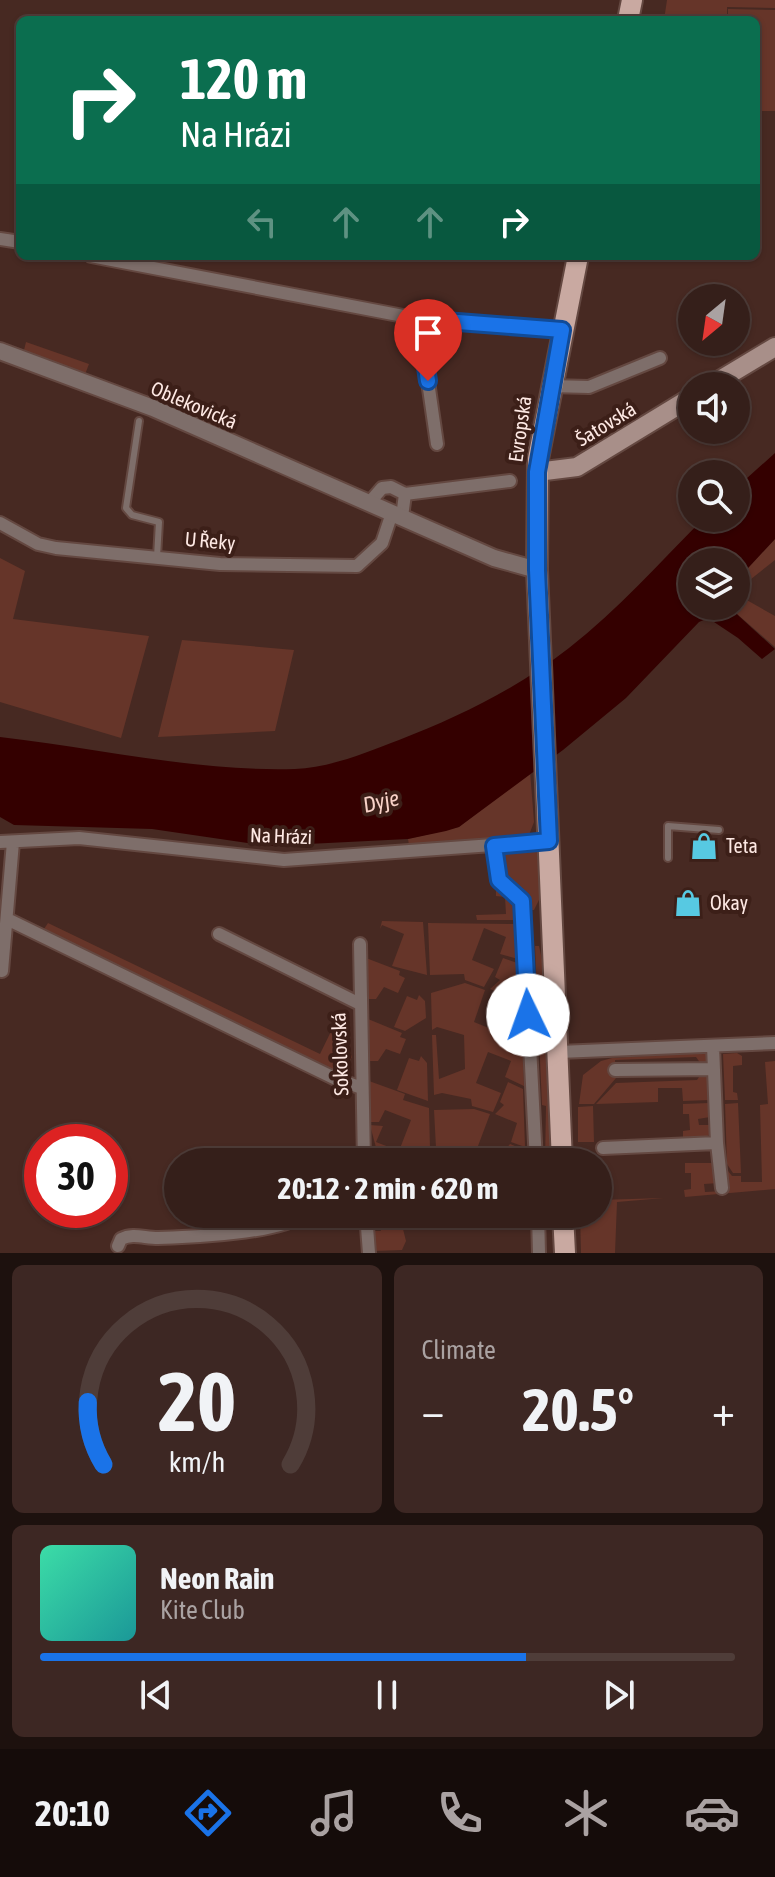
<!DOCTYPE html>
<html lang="en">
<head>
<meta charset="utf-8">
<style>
  body { margin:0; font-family:"Asap Condensed",sans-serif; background:#3d2723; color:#f1f3f6; height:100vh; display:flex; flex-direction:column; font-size:30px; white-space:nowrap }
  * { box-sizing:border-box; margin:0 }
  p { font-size:26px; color:#aaa2a2 }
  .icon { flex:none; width:44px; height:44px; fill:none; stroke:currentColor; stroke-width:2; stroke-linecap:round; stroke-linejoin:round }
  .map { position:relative; height:1253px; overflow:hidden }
  .side { display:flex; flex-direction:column; gap:12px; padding:12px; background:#1d110e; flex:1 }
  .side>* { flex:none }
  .top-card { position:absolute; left:16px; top:16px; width:744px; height:244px; border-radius:12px; box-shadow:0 2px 6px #0004,0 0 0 2px #4f3d39; background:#0b6e4f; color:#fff; overflow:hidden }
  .needle { width:52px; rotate:209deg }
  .tools { position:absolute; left:678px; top:284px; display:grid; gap:16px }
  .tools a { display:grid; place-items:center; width:72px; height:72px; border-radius:50%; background:#351f1a; box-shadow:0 2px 6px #0004,0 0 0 2px #4f3d39; font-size:40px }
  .speed { position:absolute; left:24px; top:1124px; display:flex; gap:16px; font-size:40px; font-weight:700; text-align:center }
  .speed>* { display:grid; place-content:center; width:104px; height:104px; border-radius:50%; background:#351f1a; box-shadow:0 2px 6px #0004,0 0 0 2px #4f3d39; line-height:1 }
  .speed .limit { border:12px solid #d22; background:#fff; color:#111 }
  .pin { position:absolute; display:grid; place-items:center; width:68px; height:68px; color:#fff; margin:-82px -34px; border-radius:50% 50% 50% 0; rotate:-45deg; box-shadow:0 0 8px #0007 }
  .pin .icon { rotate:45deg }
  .me { position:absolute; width:88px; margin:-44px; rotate:357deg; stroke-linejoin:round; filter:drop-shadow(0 0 6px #0008) }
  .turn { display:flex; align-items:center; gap:28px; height:168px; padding:0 32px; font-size:36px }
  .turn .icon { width:104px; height:104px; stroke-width:2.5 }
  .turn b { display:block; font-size:56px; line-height:68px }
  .lanes { display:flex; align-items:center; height:76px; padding:0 32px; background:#0003; justify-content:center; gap:40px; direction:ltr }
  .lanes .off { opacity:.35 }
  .big { font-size:60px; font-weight:700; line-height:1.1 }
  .side .card { flex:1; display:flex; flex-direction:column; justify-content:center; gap:12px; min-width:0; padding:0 28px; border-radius:12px; background:#3d2723 }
  .side .dial { align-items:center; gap:0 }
  .dial svg { height:208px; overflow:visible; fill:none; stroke:#4f3d39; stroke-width:7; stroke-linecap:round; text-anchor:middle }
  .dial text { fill:#f1f3f6; stroke:none }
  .song { display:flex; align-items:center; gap:24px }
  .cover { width:96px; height:96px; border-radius:12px; background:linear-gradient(135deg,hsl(160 70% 55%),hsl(180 70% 35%)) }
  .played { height:8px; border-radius:4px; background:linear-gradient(90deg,#1a73e8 70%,#4f3d39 70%) }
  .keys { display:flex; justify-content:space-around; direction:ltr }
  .heat { display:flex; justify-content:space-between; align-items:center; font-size:44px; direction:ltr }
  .side .tiles { flex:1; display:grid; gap:12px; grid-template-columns:1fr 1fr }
  .card:last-child { grid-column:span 2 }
  .trip { position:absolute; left:164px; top:1148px; width:448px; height:80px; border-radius:40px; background:#351f1a; box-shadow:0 2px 6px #0004,0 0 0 2px #4f3d39; font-weight:700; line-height:80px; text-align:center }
  .tabs { display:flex; height:128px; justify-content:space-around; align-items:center; background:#150c0a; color:#aaa2a2 }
  .tabs .icon { width:56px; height:56px }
  .tabs .active { color:#1a73e8 }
  .tabs b { font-size:36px; color:#f1f3f6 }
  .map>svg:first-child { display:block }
</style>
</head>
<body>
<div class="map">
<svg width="775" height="1253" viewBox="0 0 775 1253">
  <rect width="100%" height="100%" fill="#472922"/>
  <path fill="#663529" d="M667 0H775V8L727 7V20H664Z
    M728 9 775 10V111H756V20H728Z
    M26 342 89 364 84 377 23 354Z
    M775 539V560L736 591V581Z
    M0 558 25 571 13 619 149 636 121 738 0 702Z
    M736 594 775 616V647L728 606H736Z
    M182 640 294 650 275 731 158 737Z
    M530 771 534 822 529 835 409 845 408 839 459 827Z
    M532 847 540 854 542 894 534 910H528V902L504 881 501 859 509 848Z
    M496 886 515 900 518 920H477L476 915 506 914 505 897 496 896Z
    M382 921 423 922 427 975 392 966 404 934 382 925 380 929Z
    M48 923 320 1054 340 1013 346 1016V1027L335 1028 334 1051 350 1052 352 1057 344 1070 335 1071 44 929Z
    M428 923 517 924 518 959 500 954 506 937 484 928 472 960 494 969 484 987 465 980 464 974 430 975Z
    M535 946H539L545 973 551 1162H545L546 1106 542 1105Z
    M366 958 400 971 399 975 405 978 398 993 384 987 376 999H367Z
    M503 958 520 964 522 1024 506 1018 512 998 490 989 500 980 495 977Z
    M465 983 485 990 474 1022 496 1031 505 1020 522 1027 524 1086 505 1077 511 1061 488 1052 476 1083 501 1093 493 1112 472 1106 471 1099 442 1093 434 1095 432 1035H436L439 1079 465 1069 464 1035 437 1027 432 1030 431 993Z
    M419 995 425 1001 426 1018 405 1031 394 1027 407 996 417 1000Z
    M368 1019 402 1033 400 1037 406 1039 400 1054 386 1049 378 1061H369Z
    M708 1052 711 1061 707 1064H701L696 1057 615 1060 616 1078 594 1104H579L583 1075 601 1061 612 1058Z
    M737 1053 742 1056V1065L733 1066V1092L737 1093 738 1100H725L723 1054Z
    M421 1056 427 1063 428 1101 397 1090 409 1058 419 1061Z
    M775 1061V1189L685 1197 684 1190 691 1189V1173H685V1163H719V1183L704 1184 705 1192 725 1191 724 1166 732 1176H741V1182H762L760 1105 768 1104 765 1062Z
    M701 1074 709 1078 710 1100 683 1101 682 1088H658V1102L596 1104 616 1083 697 1080Z
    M369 1081 405 1094 403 1100 429 1108 430 1149 420 1159 378 1155 370 1125 383 1126 376 1142 399 1151 411 1120 385 1110 379 1122H370Z
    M508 1082 523 1089 525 1147 511 1142 517 1123 495 1114 504 1105 500 1102Z
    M709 1103 710 1117 698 1119 699 1125H710V1134L704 1139H683V1131L690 1130 689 1114H683V1104Z
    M738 1103 741 1173H733L727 1164 725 1104Z
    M593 1106 594 1142H578V1107Z
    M474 1109 490 1114 478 1146 501 1155 510 1144 527 1151V1161L442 1158 436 1148 434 1110Z
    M664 1198 617 1202 615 1253H581L580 1214H598V1200Z
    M378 1224 403 1229 406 1241 402 1250 374 1251 373 1231H381Z"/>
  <path fill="#340000" d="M775 453V539L736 581V562H692V606H728L775 649 762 659 738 638 708 618 699 622 626 698 563 750 459 827 446 831 408 839 268 846 152 829 14 825 0 817V737C97 748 197 772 295 769 329 768 368 752 399 740 459 717 518 688 569 648 618 610 660 562 704 518H736V488Z"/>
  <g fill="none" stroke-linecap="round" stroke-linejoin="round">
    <g stroke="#644841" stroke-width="10">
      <path id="service" d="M139 421 126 508 132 515 159 522 157 557
        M668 858V826L719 830"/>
    </g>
    <g stroke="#644841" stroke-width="16">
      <path id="minor" d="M0 239 20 242
        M91 256 419 319 562 330
        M419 319 437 444
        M550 386 589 387 660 358
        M405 494 510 481
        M369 503 382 488 391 487 405 494 402 517
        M0 523 38 544 56 548 220 564 357 566 382 543 392 513
        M0 842 79 838 284 860 549 841
        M494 846 499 880 516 893 523 910 536 1162
        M9 920 336 1079 362 1088
        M219 934 358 1003
        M360 944 364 1162
        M2 971 13 842
        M559 1052 775 1043
        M615 1070 714 1069
        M717 1143 722 1188
        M603 1148 717 1143 713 1046
        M366 1214 369 1253
        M538 1214 539 1253
        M118 1246 121 1239C133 1233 144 1238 158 1238 194 1237 278 1234 306 1214"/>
    </g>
    <g stroke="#644841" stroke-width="20">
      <path id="tertiary" d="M0 351 153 408 494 558 537 570"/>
    </g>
    <g stroke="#644841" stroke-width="22">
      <path id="secondary" d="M710 386 775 347
        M537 472 577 467 692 397"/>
    </g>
    <g stroke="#644841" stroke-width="24">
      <path id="primary" d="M628 20 632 0
        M562 1162 537 570 538 459 578 256
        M563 1214 565 1253"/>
    </g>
    <use href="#service" stroke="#7e6e6a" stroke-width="6"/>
    <use href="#minor" stroke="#7e6e6a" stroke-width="12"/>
    <use href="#tertiary" stroke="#7e6e6a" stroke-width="16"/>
    <use href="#secondary" stroke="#a88f89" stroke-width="18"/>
    <use href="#primary" stroke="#c9a9a1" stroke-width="20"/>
  </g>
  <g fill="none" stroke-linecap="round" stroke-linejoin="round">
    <g stroke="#114b97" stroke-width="20">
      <path id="route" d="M428 381 419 319 562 330 537 472V570L549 841 494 846 499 880 522 901 528 1015"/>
    </g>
    <use href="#route" stroke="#1a73e8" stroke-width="14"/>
  </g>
  <defs>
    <g id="shop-bare" transform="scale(2.16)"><path d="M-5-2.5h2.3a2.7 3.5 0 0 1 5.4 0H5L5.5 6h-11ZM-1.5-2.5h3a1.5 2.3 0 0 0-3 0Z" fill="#57c9e2" stroke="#3c1f18" stroke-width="2.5" paint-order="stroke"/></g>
  </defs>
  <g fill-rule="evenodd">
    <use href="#shop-bare" x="704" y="846"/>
    <use href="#shop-bare" x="688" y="903"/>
  </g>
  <g text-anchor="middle" stroke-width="8" stroke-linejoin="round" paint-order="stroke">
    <g font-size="20" fill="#fee9e4" stroke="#3c1f18">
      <text transform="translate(194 405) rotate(23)" y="7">Oblekovická</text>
      <text transform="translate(606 424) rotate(-31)" y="7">Šatovská</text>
      <text transform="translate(520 429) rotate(-82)" y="7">Evropská</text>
      <text transform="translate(210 541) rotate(5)" y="7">U Řeky</text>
      <text transform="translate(281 836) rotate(2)" y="7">Na Hrázi</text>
      <text transform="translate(340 1054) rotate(-92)" y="7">Sokolovská</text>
    </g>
    <g font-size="20" fill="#fee9e4" stroke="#3c1f18" text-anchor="start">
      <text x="726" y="853">Teta</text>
      <text x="710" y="910">Okay</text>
    </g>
    <g font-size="22" font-style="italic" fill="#f9d2c8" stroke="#3c1f18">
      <text transform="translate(381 801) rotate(-13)" y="8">Dyje</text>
    </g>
  </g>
</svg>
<div class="tools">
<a><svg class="needle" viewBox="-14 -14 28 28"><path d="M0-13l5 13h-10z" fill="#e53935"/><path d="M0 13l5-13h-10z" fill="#aaa2a2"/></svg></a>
<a><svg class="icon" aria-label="sound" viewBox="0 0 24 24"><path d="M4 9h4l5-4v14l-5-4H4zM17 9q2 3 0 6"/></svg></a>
<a><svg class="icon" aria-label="search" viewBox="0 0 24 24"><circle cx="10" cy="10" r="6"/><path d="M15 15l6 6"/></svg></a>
<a><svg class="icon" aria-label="layers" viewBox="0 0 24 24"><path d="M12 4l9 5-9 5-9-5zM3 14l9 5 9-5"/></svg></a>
</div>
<div class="speed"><div class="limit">30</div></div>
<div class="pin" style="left:428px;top:381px;background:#d93025"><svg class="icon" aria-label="arrive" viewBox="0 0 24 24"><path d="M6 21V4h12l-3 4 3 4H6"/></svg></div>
<svg class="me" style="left:528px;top:1015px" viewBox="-20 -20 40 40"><circle r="19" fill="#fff"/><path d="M0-13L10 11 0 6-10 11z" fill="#1a73e8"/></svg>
<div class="trip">20:12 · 2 min · 620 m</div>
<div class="top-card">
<div class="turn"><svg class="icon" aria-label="right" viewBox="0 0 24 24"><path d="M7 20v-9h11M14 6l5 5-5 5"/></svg><div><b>120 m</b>Na Hrázi</div></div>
<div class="lanes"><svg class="icon off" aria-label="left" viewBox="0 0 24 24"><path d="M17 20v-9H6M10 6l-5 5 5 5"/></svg><svg class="icon off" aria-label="ahead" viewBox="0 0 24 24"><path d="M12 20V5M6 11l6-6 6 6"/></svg><svg class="icon off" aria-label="ahead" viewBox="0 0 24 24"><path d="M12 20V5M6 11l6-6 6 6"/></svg><svg class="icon" aria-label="right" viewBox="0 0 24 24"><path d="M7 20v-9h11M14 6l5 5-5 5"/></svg></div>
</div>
</div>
<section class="side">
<div class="tiles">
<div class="card dial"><svg viewBox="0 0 100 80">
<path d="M14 69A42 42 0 1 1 86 69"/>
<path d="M14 69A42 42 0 0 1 8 45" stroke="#1a73e8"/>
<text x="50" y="56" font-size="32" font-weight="700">20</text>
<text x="50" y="72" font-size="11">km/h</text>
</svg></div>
<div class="card"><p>Climate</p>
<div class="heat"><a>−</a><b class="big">20.5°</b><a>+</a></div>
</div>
<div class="card">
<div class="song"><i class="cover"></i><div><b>Neon Rain</b><p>Kite Club</p></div></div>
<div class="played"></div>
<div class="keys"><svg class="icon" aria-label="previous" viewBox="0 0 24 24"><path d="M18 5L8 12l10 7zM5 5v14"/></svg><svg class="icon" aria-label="pause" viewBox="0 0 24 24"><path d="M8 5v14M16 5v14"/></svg><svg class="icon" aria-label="next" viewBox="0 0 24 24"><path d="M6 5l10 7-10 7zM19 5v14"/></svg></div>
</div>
</div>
</section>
<nav class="tabs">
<b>20:10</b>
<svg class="icon active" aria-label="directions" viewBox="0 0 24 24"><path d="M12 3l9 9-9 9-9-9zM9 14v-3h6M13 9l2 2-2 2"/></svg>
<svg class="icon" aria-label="music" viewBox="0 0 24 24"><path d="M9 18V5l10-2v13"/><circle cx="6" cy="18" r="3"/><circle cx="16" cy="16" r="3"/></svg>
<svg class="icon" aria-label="phone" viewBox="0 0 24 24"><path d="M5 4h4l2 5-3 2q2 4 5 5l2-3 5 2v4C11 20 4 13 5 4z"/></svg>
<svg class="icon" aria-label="climate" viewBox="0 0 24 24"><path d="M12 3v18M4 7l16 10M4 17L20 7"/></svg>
<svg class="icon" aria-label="car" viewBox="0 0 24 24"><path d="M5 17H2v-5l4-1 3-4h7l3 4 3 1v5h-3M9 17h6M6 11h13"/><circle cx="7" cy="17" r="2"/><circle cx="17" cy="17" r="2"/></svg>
</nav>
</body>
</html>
